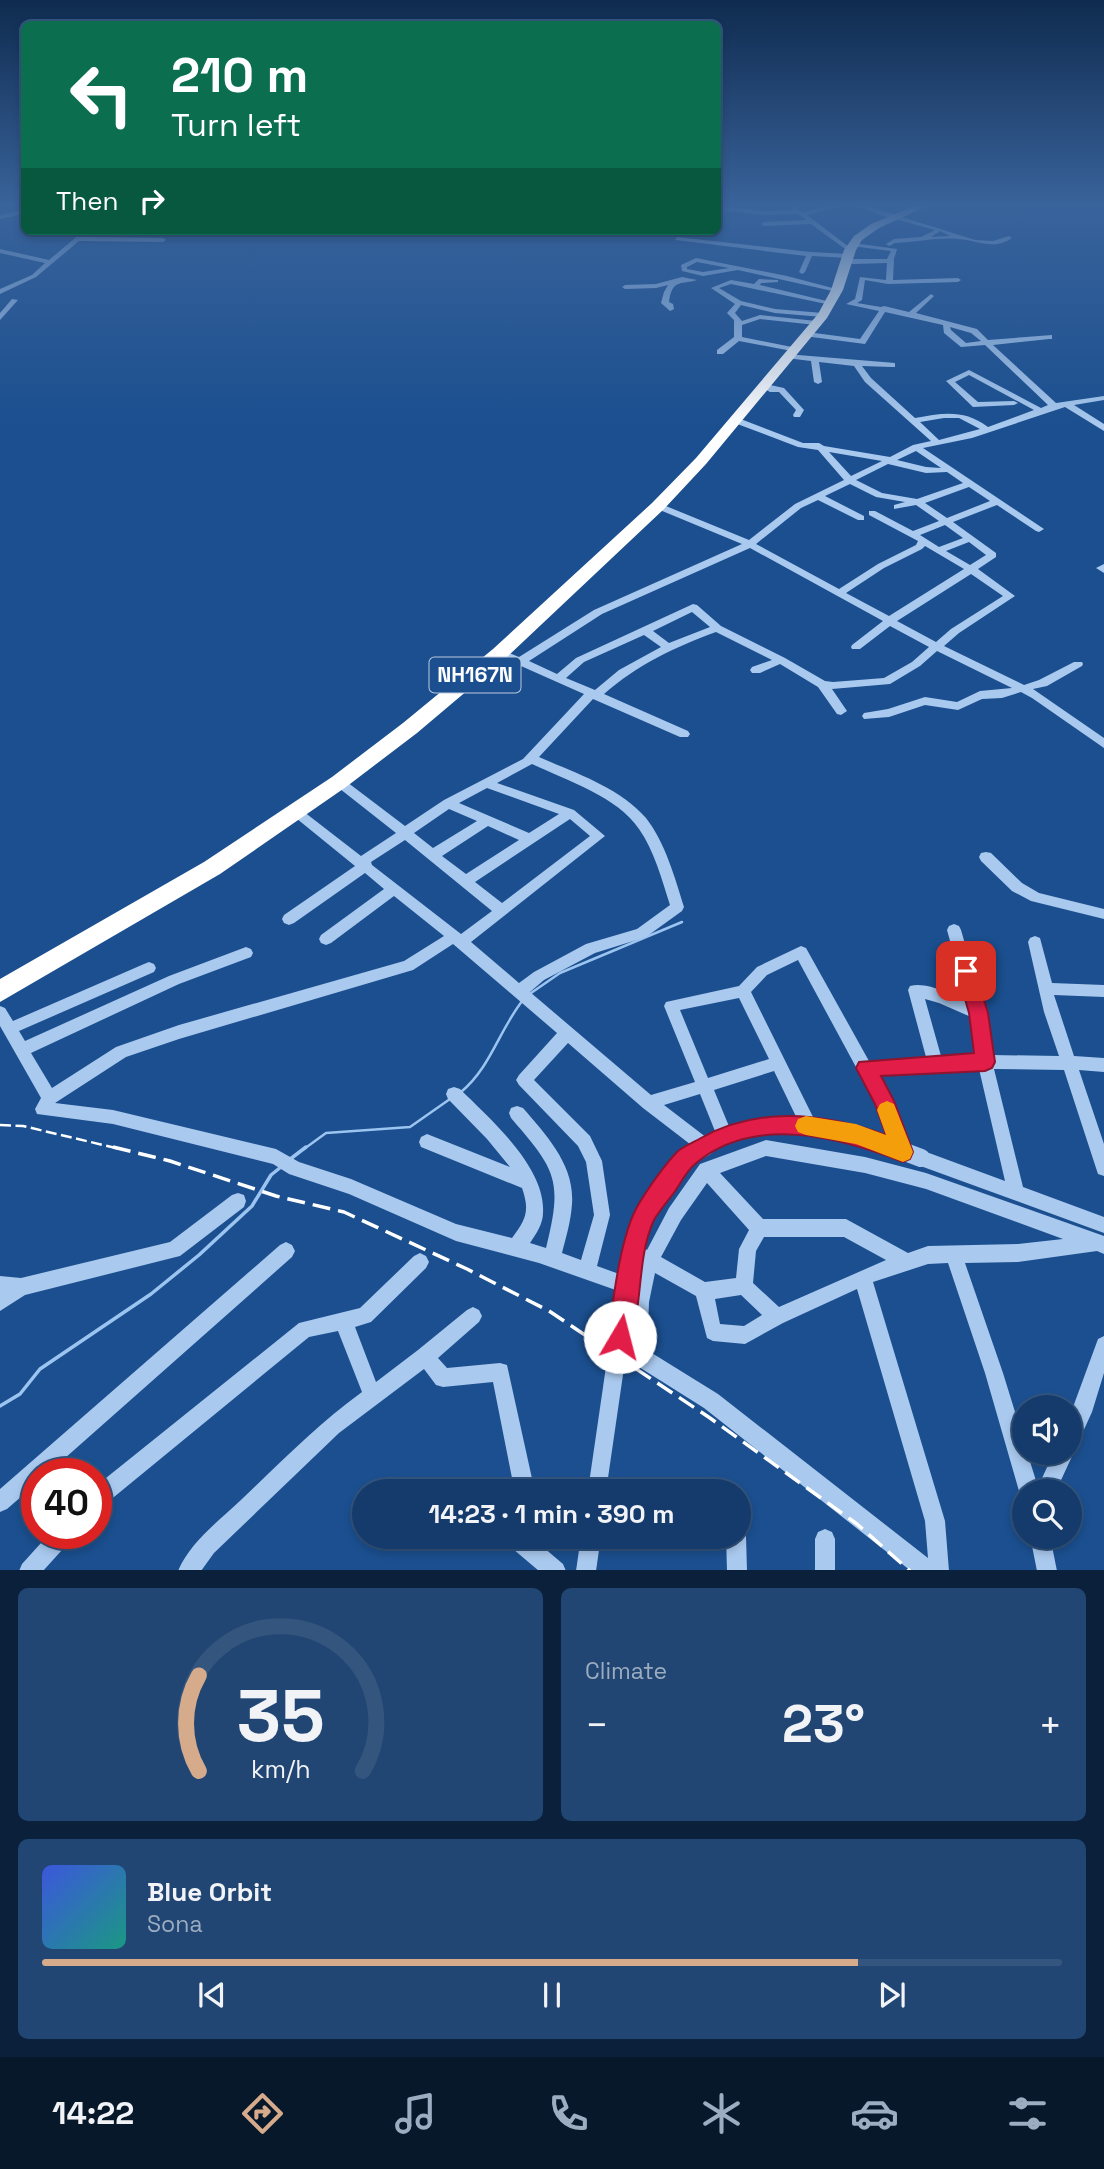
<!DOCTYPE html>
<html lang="en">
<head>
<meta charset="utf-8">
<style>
  body { margin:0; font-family:"Space Grotesk",sans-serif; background:#214673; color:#f1f3f6; height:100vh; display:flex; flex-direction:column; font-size:26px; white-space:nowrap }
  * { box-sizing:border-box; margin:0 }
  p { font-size:23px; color:#9dadc1 }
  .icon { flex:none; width:38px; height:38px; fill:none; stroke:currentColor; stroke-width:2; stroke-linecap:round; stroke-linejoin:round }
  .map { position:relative; height:1570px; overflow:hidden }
  .sheet { display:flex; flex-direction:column; gap:18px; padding:18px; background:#0b203b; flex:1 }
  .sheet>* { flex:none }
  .hud { position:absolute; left:21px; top:21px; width:700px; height:214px; border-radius:10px; box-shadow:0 4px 10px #0003,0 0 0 2px #33557e; background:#0b6e4f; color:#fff; overflow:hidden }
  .tools { position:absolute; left:1012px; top:1395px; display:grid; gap:14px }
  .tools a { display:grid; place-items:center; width:70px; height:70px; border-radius:50%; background:#143b6b; box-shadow:0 4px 10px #0003,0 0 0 2px #33557e; font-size:35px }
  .speed { position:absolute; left:21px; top:1458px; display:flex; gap:14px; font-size:35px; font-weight:700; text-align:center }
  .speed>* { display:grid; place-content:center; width:91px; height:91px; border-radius:50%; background:#143b6b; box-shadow:0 4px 10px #0003,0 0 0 2px #33557e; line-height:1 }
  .speed .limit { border:10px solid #d22; background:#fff; color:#111 }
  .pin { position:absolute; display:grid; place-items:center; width:60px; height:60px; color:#fff; margin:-30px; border-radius:14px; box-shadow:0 4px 10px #0006 }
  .me { position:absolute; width:77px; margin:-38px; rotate:8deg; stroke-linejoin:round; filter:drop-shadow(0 0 5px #0008) }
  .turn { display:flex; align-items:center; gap:24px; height:147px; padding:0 35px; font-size:32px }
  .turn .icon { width:91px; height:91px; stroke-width:2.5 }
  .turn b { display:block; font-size:49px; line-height:60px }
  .then { display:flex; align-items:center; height:66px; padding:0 35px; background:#0003; gap:14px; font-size:26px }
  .big { font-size:52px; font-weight:700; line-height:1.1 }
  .sheet .tile { flex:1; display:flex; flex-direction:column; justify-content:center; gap:10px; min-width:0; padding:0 24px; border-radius:10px; background:#214673 }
  .sheet .dial { align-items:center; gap:0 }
  .dial svg { height:182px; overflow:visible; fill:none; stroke:#33557e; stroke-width:7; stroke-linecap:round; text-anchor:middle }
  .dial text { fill:#f1f3f6; stroke:none }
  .song { display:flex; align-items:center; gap:21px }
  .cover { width:84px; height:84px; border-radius:10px; background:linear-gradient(135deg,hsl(230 70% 55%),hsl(170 70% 35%)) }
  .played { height:7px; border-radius:4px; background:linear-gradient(90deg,#d6ab8b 80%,#33557e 80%) }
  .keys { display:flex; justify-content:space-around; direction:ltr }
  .heat { display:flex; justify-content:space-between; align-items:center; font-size:38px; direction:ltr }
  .sheet .tiles { flex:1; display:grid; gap:18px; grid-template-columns:1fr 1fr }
  .tile:last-child { grid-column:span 2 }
  .trip { position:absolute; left:352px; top:1479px; width:399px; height:70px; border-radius:35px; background:#143b6b; box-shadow:0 4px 10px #0003,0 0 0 2px #33557e; font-weight:700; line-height:70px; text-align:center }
  .tabs { display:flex; height:112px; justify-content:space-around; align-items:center; background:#08182b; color:#9dadc1 }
  .tabs .icon { width:49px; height:49px }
  .tabs .current { color:#d6ab8b }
  .tabs b { font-size:32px; color:#f1f3f6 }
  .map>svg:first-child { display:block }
</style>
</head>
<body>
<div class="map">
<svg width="1104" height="1571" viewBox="0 0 1104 1571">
  <rect width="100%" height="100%" fill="#1b4f8f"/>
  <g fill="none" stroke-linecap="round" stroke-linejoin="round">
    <path stroke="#9cc4f0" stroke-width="2.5" d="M531 993 560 973 682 922
      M461 1092C491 1067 499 1030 523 1000
      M304 1149 326 1133 410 1127 450 1099"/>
    <path stroke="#9cc4f0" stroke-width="3.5" d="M289 1160 306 1147
      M0 1406 20 1394 40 1369 151 1294 199 1255 252 1206 271 1175 281 1167"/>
    <path fill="#a9c9ee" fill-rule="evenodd" d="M718 206 767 211 793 210 791 208 794 206 803 212 829 206H838L807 215 853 250 848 251 811 224 764 226 761 224 764 222 807 220 798 214 767 215 718 210Z
      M859 206H867L975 240 993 241 1009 236 1012 238C993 251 978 240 958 239 938 237 916 242 895 243L889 246 886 244 894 239 921 237 935 230 880 215ZM940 231 950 236 931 237Z
      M24 210V214L0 219V215Z
      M79 231H85L81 237 163 238 166 240 163 242 79 241 36 277 0 294V289L32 275 45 263 0 253V249L49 260 75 238Z
      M677 237 810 252 849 254 852 256 849 258 812 256 805 272 802 274 799 272 806 256 675 240Z
      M853 243 897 249 894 259 893 280 958 278 961 280 958 282 888 284 865 280 862 300 857 303 881 307 884 306 909 312 931 294 934 296 933 297 916 313 977 329 988 340 1052 335V339H1049L993 345 1056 403 1104 396V400L1074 405 1104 424V431L1065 407 972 438 923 448 1044 529 1039 532 1036 531 997 505 953 522 996 553V557L978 569 1015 596 959 633 944 646 1024 685 1039 680 1074 662H1082L1083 664 1082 666 1047 686 1033 689 1104 738V748L1032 698 1021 692 1002 698 982 699 958 710 925 705 889 717 864 719 862 716 864 713 888 709 925 697 957 702 980 691 1012 688 937 651 920 666 890 684 832 689 847 711 841 715 837 714 818 687 780 664 760 673H752L750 670 752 667 772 660 716 632C675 647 637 665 604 694L688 731 690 734 688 737H680L593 699 539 757C575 773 619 787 646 818 665 842 675 878 684 907L682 911 646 937 595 953 544 980 530 992 651 1095 695 1082 664 1006 666 1002 739 986 757 967 801 946 806 948 869 1061 926 1057 908 990 910 986C927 981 952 995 967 1002L947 930 949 926 954 924 959 926 961 930 985 1013 992 1055 1059 1056 1044 1012 1028 942 1030 938 1035 936 1040 938 1052 983 1104 985V997L1054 995 1074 1056 1104 1058V1072L1079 1070 1104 1144V1176L1098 1174 1096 1168 1064 1070 994 1069 1023 1187 1104 1217V1233L915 1164 913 1158 915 1152 921 1150 1005 1181 979 1069 876 1074 889 1096 911 1151 909 1156 903 1159 897 1156 876 1104 798 960 767 975 751 992 815 1121 817 1126 815 1131 809 1133 803 1131 774 1071 714 1090 733 1136 731 1141 725 1144 719 1141 700 1094 664 1105 711 1141 713 1146 711 1151 705 1154 699 1151 643 1108 568 1043 534 1080 590 1136 602 1161 610 1215 597 1266 633 1279 635 1283 641 1265 635 1257 638 1251 644 1248 647 1250 669 1208 700 1164 766 1140 865 1157 926 1173 1104 1236V1254L1097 1251 1018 1262 965 1263 1003 1373 1024 1441V1452H1027L1038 1487 1054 1452H1069V1418L1098 1339 1104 1336V1373L1092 1412 1076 1447 1072 1448 1074 1452 1056 1491H1024V1499L1019 1491 985 1373 948 1263 928 1264 873 1282 945 1521 949 1571H911L704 1408 631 1362C625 1345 629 1309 633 1291L627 1294 539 1263 456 1241 349 1194 289 1174 273 1164 113 1124 37 1114 35 1109 41 1098 0 1026V1006L5 1008 13 1021 144 964 149 962 154 964 156 968 154 972 19 1031 25 1041 169 976 246 947 251 949 253 953 251 957 179 984 31 1053 52 1088 116 1047 179 1025 404 961 444 936 394 896 331 943 326 945 321 943 319 939 321 935 384 889 365 873 294 923 289 925 284 923 282 919 284 915 355 866 291 814 289 811 291 808H299L361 856 396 833 335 785 333 782 335 779H343L405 826 444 800 523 759 584 694 496 655 495 653 496 651H504L519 657 594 610 742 544 655 508V504H661L749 540 795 504 844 480 818 450 798 447 732 422V418H738L803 443H819L824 446 890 457 913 445 931 441 865 382 854 366 819 362 822 382 818 384 814 382 811 361 786 358V354L895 363V367H892L862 366 871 378 915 418C943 413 964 409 988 427L1034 410 969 375 955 382 978 402 1014 401 1018 403 1014 405 973 407 946 381 969 370 1041 408 1048 405 985 345 961 347 944 333 943 325 885 312 865 344 804 336V332H807L860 339 879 311 846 304 855 299 860 277 886 280 887 263 853 264 845 261 848 259H887L891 251 851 246 850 245ZM950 327 971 333 981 341 966 343 951 330ZM944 418H959L980 429 939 440 920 422ZM916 451 941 468 926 467 897 460ZM829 452 882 461 851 476ZM888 464 926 473 947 472 963 483 917 499 882 493 856 480ZM850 484 876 497 905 502 894 505V509L916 505 939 521 913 531 875 511H869V515L918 541 916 545 878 564 839 589 756 544 801 508 818 500 858 520H864V516L825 496ZM969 487 990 501 947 518 925 503ZM945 525 963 538 939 547 920 535ZM969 542 986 555 970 565 946 551ZM925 546 964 569 889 616 846 593 884 568 922 549ZM750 548 883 621 852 645 851 647 852 649H860L890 626 929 647 912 662 884 678 833 682 825 681 785 658 721 626 697 605 693 604 576 658 557 674 529 661 602 614ZM971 574 1003 596 951 629 936 642 897 621ZM692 612 710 627 669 643 653 631ZM644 635 661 647 619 670 595 690 566 678 584 662ZM532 764C566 780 618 797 639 829 654 850 662 880 670 905L637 929 586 944 534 972 519 983 471 942 605 836 574 810 497 783ZM487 788 559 814 529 833 459 803ZM449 809 477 821 433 848 414 833ZM570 819 590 836 502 903 475 882ZM488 826 519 840 466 874 442 856ZM405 840 492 911 461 934 372 865 371 862ZM453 944 557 1033 519 1075 516 1080 519 1085 578 1146 586 1162 594 1215 581 1260 562 1253C566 1237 571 1221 572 1204 575 1165 546 1135 523 1108L517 1106 511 1108 509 1113 511 1118C556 1170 563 1180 546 1248L530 1243C536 1234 543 1224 543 1213 546 1167 490 1119 460 1089L454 1087 448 1089 446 1094 448 1099 487 1139 510 1167 427 1134 421 1137 419 1142 421 1147 522 1188C530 1211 526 1219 512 1238L456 1224 351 1179 299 1162 276 1149 113 1110 55 1103 126 1057 179 1039 413 970ZM739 998 769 1059 708 1078 680 1010ZM925 999 939 1003 971 1017 976 1055 941 1056ZM766 1156 865 1173 926 1189 1063 1239 1018 1244 928 1246 908 1253 846 1219H763L720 1173ZM707 1183 749 1230 739 1249 736 1278 705 1282 661 1257 681 1220ZM764 1237H844L886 1260 779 1307 753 1283 756 1251ZM655 1273 696 1296 707 1338 713 1341 745 1344 783 1323 857 1289 925 1521 928 1558 718 1394 647 1350 649 1302ZM741 1295 762 1315 744 1326 720 1324 715 1299Z
      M696 258 787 276 840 290 837 292 738 270 703 276 682 271 681 265ZM697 262 729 268 703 272 687 269V267Z
      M682 277 697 280C682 285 672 278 669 302L673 304 674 309 670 311 661 303 664 292 668 285 656 288 625 289 622 287 625 285 656 284Z
      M759 279 778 280V282L761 283 760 285 835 303 831 305 731 284 719 288 741 301 775 309 823 313 827 315 823 317 775 313 741 305 735 313 742 321 760 315 816 321 820 323 816 325 760 319 742 325V337L797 348V352L739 341 723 354H717V350L734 337V320L727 313 735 304 711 288 731 280 754 284Z
      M12 299 18 300 0 320V313Z
      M761 383 784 388 804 410 800 417H794L793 415 796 410 779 392H770L761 387Z
      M1104 564V573L1096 568Z
      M986 852 991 853 1022 883 1039 893 1104 909V919L1031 901 1012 891 981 861 979 857 981 853Z
      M238 1193 244 1195 246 1201 244 1207 180 1256 25 1295 0 1311V1276L21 1278 170 1242 232 1195Z
      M286 1242 292 1245 295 1251 292 1257 47 1474H37V1483L7 1509 0 1512V1489L280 1245Z
      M420 1253 426 1256 429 1262 426 1268 371 1322 355 1327 376 1382 418 1350 467 1310 473 1307 479 1310 482 1316 479 1322 438 1358 447 1368 500 1363 507 1365 533 1483 530 1490 498 1491 501 1484 512 1478 493 1382 443 1387 436 1385 424 1369 339 1433 214 1553 201 1571H178C190 1542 220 1520 242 1499 281 1462 318 1424 362 1392L338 1331 309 1337 103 1506 96 1509V1486L299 1323 360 1308 414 1256Z
      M738 1527 743 1529 746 1536 747 1571H727L726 1536H738Z
      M825 1529 832 1532 835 1539V1571H815V1539L818 1532Z
      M50 1533H74L71 1540 43 1571H19L22 1564Z
      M503 1536H530L563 1564 566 1571H539L506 1543Z
      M581 1536H601L596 1571H576Z
      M1030 1536H1050L1057 1571H1037Z"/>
    <path fill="#fff" fill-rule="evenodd" d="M914 206H927L879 228 862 240 856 250 843 290 827 318 706 464 664 509 507 657 417 733 346 787 220 874 0 1002V979L204 862 332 777 403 723 493 649 652 503 696 458 818 314 831 290 844 250 854 236 871 224Z"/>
    <path stroke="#fff" stroke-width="2.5" stroke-dasharray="11 4.5" stroke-linecap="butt" d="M0 1125 23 1126 120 1149"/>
    <path stroke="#fff" stroke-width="3.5" stroke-dasharray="18 8" stroke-linecap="butt" d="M113 1147 170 1161 276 1196 344 1212 467 1269 549 1311 710 1418 857 1524 910 1571"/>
    <path stroke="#a9c9ee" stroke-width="14" d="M701 1149C770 1111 827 1123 897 1149"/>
    <path stroke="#a9c9ee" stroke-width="18" d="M892 1147 921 1158
      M597 1491 629 1271 645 1215 687 1157 705 1147"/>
  </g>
  <linearGradient id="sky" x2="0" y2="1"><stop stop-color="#0f2b4f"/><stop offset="0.48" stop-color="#39639b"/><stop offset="1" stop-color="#39639b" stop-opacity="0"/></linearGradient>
  <rect width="1104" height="426" fill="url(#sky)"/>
  <path fill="#e11d48" stroke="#92132f" stroke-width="2" d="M966 964 973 966 975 971 988 1013 995 1062 992 1068 985 1071 881 1076 894 1101 913 1152 910 1159 903 1162C839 1137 754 1114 695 1164 686 1171 680 1185 673 1194 667 1202 659 1211 654 1220 636 1259 644 1307 628 1345L620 1348 611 1345 608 1337C613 1301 620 1238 637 1207 646 1191 665 1164 678 1151 684 1146 694 1142 701 1138 760 1105 825 1113 886 1135L875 1104 856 1068 859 1062 974 1053 969 1013 957 971 959 966Z"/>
  <path fill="#f59e0b" d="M887 1101 894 1104 913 1152 910 1159 903 1162 856 1144 806 1135 798 1132 795 1126 798 1119 806 1116 856 1124 886 1135 877 1110 880 1104Z"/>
  <g text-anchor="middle" stroke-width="7" stroke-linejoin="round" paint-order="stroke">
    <rect fill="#1b4f8f" stroke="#bbcadd" stroke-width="2" x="429.5" y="657.5" width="91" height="35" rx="5"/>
    <g font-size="21" font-weight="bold" fill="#fff">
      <text x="475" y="682">NH167N</text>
    </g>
  </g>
</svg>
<div class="tools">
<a><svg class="icon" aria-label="sound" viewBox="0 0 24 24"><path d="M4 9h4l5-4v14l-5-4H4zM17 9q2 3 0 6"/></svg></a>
<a><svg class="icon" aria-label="search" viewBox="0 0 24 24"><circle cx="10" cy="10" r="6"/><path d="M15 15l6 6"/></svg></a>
</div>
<div class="speed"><div class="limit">40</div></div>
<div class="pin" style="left:966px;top:971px;background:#d93025"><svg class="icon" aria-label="arrive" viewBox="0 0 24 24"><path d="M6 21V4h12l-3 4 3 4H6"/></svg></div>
<svg class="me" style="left:620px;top:1337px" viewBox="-20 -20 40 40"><circle r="19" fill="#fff"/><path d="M0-13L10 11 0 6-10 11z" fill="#e11d48"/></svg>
<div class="trip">14:23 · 1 min · 390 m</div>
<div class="hud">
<div class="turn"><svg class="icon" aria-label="left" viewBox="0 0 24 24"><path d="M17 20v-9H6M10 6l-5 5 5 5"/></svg><div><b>210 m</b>Turn left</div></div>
<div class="then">Then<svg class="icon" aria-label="right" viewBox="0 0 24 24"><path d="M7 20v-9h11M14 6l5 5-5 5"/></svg></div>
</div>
</div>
<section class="sheet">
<div class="tiles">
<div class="tile dial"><svg viewBox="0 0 100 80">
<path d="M14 69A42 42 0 1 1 86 69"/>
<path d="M14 69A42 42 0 0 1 14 27" stroke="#d6ab8b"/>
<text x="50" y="56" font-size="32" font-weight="700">35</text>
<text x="50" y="72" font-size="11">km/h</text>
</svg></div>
<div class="tile"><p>Climate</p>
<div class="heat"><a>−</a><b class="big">23°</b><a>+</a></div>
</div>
<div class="tile">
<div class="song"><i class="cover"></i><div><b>Blue Orbit</b><p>Sona</p></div></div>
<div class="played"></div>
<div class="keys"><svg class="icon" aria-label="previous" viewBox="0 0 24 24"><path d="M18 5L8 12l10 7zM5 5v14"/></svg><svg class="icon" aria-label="pause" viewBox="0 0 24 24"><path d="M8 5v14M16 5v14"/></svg><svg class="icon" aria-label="next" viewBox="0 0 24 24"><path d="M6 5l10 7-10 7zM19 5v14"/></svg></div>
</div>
</div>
</section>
<nav class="tabs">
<b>14:22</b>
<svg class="icon current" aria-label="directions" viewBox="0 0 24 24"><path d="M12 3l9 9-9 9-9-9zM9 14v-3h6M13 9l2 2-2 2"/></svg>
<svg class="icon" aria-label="music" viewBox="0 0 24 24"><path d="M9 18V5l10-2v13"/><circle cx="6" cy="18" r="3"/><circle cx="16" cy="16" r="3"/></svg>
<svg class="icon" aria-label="phone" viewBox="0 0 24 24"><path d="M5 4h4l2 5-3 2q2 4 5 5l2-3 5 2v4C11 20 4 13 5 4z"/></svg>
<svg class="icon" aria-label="climate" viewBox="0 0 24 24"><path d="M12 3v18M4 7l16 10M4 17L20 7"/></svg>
<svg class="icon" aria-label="car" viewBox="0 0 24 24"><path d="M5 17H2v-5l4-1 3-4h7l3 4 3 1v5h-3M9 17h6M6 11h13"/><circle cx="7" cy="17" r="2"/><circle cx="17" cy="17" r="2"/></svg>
<svg class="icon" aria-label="filters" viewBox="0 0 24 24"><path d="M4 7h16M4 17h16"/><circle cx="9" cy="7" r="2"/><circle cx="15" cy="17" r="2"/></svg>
</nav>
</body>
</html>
